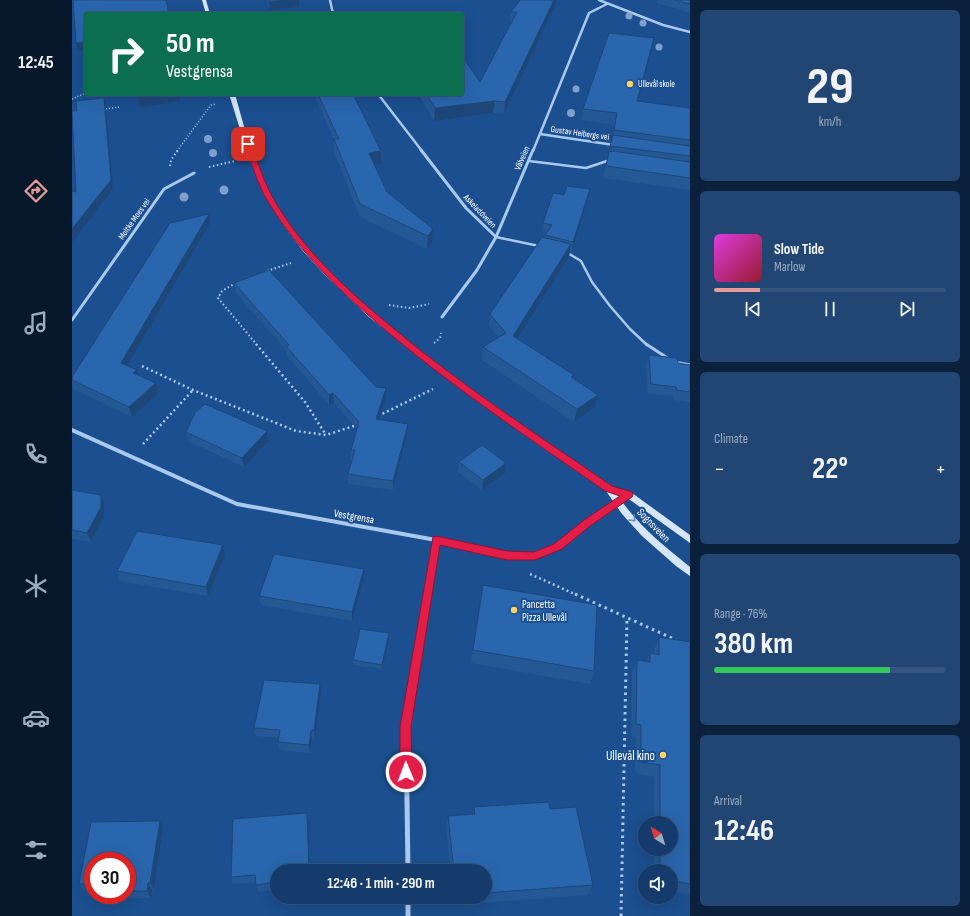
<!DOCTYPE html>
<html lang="en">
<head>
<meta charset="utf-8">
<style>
  body { margin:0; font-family:"Sofia Sans Condensed",sans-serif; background:#214673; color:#f1f3f6; height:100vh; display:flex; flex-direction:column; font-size:15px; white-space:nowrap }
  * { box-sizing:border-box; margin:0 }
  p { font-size:13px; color:#9dadc1 }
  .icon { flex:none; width:22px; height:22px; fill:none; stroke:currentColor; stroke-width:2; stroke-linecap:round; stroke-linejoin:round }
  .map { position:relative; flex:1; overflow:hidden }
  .sheet { display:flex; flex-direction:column; gap:10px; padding:10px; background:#0b203b; width:280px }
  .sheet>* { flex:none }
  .banner { position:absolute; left:12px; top:12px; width:380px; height:84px; border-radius:4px; box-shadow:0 4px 16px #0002,0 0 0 1px #33557e; background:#0b6e4f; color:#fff; overflow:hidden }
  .needle { width:26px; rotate:322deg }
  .tools { position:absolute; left:566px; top:816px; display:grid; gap:8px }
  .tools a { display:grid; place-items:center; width:40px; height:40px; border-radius:50%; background:#143b6b; box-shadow:0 4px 16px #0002,0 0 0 1px #33557e; font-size:20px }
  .speed { position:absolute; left:12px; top:852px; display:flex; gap:8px; font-size:20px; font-weight:700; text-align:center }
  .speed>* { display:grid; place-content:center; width:52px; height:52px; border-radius:50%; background:#143b6b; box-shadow:0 4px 16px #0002,0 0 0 1px #33557e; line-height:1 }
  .speed .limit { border:6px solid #d22; background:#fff; color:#111 }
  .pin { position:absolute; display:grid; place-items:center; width:34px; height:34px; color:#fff; margin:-17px; border-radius:8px; box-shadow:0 2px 6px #0006 }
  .me { position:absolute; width:44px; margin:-22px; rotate:359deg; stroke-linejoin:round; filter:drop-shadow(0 0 3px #0008) }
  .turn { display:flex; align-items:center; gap:14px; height:84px; padding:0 16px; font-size:18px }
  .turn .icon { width:52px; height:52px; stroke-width:2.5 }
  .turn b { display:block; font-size:28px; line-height:34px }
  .big { font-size:30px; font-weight:700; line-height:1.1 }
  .sheet .card { flex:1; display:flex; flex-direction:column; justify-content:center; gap:6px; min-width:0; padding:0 14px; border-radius:6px; background:#214673 }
  .sheet .dial { align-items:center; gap:0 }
  .dial b { font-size:52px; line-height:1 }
  .song { display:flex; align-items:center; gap:12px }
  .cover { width:48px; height:48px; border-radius:6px; background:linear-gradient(135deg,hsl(300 70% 55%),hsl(350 70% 35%)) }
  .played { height:4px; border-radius:2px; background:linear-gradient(90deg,#e69b98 20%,#33557e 20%) }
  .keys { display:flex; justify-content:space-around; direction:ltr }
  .heat { display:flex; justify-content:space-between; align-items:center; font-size:22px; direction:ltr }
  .charge { height:6px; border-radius:3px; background:linear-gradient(90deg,#34c759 76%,#33557e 0) }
  .trip { position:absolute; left:198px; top:864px; width:222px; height:40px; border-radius:20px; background:#143b6b; box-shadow:0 4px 16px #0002,0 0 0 1px #33557e; font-weight:700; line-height:40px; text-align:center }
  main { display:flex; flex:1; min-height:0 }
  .tabs { display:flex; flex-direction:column; width:72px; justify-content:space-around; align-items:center; background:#08182b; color:#9dadc1 }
  .tabs .icon { width:28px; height:28px }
  .tabs .on { color:#e69b98 }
  .tabs b { font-size:18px; color:#f1f3f6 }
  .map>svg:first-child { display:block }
</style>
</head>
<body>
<main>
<nav class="tabs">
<b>12:45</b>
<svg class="icon on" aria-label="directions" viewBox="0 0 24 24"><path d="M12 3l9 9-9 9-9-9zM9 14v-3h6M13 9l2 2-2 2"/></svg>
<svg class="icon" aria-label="music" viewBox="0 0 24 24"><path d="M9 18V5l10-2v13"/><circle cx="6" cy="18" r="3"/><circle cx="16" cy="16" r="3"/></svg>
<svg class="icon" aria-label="phone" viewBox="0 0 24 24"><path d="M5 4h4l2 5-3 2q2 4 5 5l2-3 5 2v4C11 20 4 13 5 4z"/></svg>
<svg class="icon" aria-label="climate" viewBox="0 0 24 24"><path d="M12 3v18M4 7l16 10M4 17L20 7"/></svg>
<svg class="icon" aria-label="car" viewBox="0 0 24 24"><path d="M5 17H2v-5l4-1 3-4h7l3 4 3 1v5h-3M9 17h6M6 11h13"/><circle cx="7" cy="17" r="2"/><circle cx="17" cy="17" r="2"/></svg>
<svg class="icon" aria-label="filters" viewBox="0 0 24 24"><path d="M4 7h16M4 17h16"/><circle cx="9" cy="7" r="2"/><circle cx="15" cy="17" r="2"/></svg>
</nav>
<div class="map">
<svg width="618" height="916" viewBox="0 0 618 916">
  <rect width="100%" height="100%" fill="#1b4f8f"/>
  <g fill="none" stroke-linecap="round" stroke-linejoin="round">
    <path stroke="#a9c9ee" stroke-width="1.5" stroke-dasharray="1 2" stroke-linecap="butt" d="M0 99 14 93
      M34 109 47 107
      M105 151 139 105 144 104"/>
    <path stroke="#a9c9ee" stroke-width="2" stroke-dasharray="1.5 2.5" stroke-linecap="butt" d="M98 166 99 160 106 150
      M137 167 163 161
      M195 271 219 263
      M164 283 150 291 146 298 185 345
      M317 305 337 308 357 304
      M362 343 368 338 369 333"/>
    <path stroke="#a9c9ee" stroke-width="2.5" stroke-dasharray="2 3" stroke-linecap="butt" d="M184 344 233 402 254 435
      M70 366 121 390 224 431 254 435 285 425
      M306 416 361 389
      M71 444 121 390
      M458 574 505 595"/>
    <path stroke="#a9c9ee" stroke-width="3" stroke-dasharray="2.5 4" stroke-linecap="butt" d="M503 594 604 640
      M549 916 555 619"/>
    <path stroke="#a9c9ee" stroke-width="2.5" d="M457 161 514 168 538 160
      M424 237 467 246
      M494 252 509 261 520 282 538 306 558 329 575 345"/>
    <path stroke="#a9c9ee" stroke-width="3" d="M574 344 597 359
      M602 362 618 365"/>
    <path stroke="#a9c9ee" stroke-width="2.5" d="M258 0 261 14
      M527 0 591 25 618 32
      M306 94 350 151
      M468 134 542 145
      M461 151 517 13 535 4"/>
    <path stroke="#a9c9ee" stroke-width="3" d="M349 150 394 208 424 237
      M370 317 405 270 424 237 461 150
      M0 320 92 189 122 173"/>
    <path stroke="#a9c9ee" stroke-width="4" d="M0 430 165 504 364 540 435 556H463L486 547 515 523 557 495
      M355 595 364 540"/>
    <path stroke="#a9c9ee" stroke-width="5" d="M336 871 334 727 355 594
      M336 897V916"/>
    <path fill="#d6e6fa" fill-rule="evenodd" d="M130 0H134L138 14H134Z
      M157 94H163C173 130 182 167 201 199 243 272 312 324 379 374 431 413 485 450 540 487L560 493 618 535V543L554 497 545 494C563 523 592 546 618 567V576L604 566 570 536 550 514 534 491 451 434 346 356 297 317 252 274 231 251 212 226 195 199 178 161Z"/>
  </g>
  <g fill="#7ea0ca">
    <circle cx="557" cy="16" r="3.5"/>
    <circle cx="571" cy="23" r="3.5"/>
    <circle cx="587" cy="47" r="3.5"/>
    <circle cx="504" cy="89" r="3.5"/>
    <circle cx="499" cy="113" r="4"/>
    <circle cx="136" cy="139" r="4"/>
    <circle cx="141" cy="153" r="4"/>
    <circle cx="152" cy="190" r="4.5"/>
    <circle cx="112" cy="197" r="4.5"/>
  </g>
  <path fill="#245895" d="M194 0H227V7L198 10Z
    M448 0H485L432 114 421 113 362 121 346 94H390L408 82 440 23H438L439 12Z
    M586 0H618V13L585 3Z
    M582 38 566 101 618 108V190L531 178 543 125 509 120 511 109Z
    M242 94H281L309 164 302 165 315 192 361 229 360 242 355 249 288 217 262 152V140Z
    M516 198 500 251H498L497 256 446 339 501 379 526 395 523 407 502 422 410 360 411 347 427 338 417 326 418 314 472 237 474 233 470 232 471 223Z
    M137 214 138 223 55 366 87 393 60 417 1 389 0 385V377Z
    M162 283 314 398 307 420 335 433 321 490 276 484V474L280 460H279V450L285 429 262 403 257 405 215 356V351L164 293Z
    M577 355 606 363 618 365V402L601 400V396L576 394 574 365Z
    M114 432 196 441 172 467 116 441Z
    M387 462 434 463 433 473 410 490 386 472Z
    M0 490 29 495 32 504V516L19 542 0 539Z
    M151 545 153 555 136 596 48 581 45 571Z
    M292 578 280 621 189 605 187 596Z
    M411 585 522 671 518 684 399 663Z
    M587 637 618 642V895L599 891V871H582V849H599V823H582V777L563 773 564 737 559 736 560 672 565 660 574 662 578 653 582 654V650Z
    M317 638 310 669 281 665V660Z
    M249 693 243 739H240L238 753 208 750 206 742 207 738 184 736 182 728Z
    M402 807 478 809 521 885 515 895 383 905 382 897H413V871H379L374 828 376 816 401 814Z
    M235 813 237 821 238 871H205V890L186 892 184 885V882L161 884 159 877Z
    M88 821 91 828 82 890H80L79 898H53L51 895H55V861H21V891H12L7 884 19 822Z"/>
  <path fill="#1d4779" d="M216 0H227V7L198 10 197 2Z
    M482 0H485V1L432 114 433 102Z
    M582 38 580 49 563 112 565 101Z
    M14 42V50L6 51 4 43Z
    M93 94H107L108 101 68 107 66 98Z
    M32 98 34 107 41 189 0 242V229Z
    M423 101 421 113 362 121 363 108Z
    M309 151V164L297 166V153Z
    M518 189 516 198 500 251 501 242Z
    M137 214 138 223 51 373 49 363Z
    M361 229 360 242 355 249 356 236Z
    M499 244 497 256 440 348 441 336Z
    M65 370 68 380 61 373Z
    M84 383 87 393 60 417 57 407Z
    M314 388V398L304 429V419Z
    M261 393 262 403 257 405V395Z
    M526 395 523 407 502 422 505 409Z
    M336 424 335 433 321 490V481Z
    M195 431 196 441 172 467 170 458Z
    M434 463 433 473 410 490 411 480Z
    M29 495 32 504V516L19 542 15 533Z
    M151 545 153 555 136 596 134 587Z
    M292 569V578L280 621V612Z
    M317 633V638L310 669V665Z
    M248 684 249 693 243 739 242 730Z
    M239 731 240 739 238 753 237 745Z
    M235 813 237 821 238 871H237Z
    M88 821 91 828 82 890 78 883Z
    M76 883 80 890 79 898 75 891Z"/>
  <path fill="#2a66ad" stroke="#1d4779" d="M1 0H94L97 14H14V42L4 43Z
    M197 0H216L197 2Z
    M448 0H482L433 102 423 101 363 108 354 94H390V56L408 82 445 12H439Z
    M603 0H618V4Z
    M537 33 582 38 565 101 618 108V140L542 130 545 113 511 109Z
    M65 94H93L66 98Z
    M246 94H281L309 151 297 153 315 192 361 229 356 236 288 204 262 139H267Z
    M32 98 39 180 0 229V191L4 192 0 111H5L4 101Z
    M541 135 618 146V156L538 146Z
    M541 151 618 162V178L534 166 537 152Z
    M495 186 518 189 501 242 473 235 480 225 471 223 481 193 492 195Z
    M137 214 49 363 65 370 61 373 84 383 57 407 0 380V377L98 223Z
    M470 237 499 244 441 336 502 375 499 377 526 395 505 409 411 347 434 333 418 314Z
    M197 270 304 387 314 388 304 419 336 424 321 481 276 474 283 450H279L287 422 261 393 257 395 214 346 217 345 162 283Z
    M577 355 605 358 606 363 618 365V392L605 390 604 387 579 384Z
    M133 404 195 431 170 458 114 432 123 413Z
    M410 445 434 463 411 480 387 462Z
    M0 490 29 495V507L15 533 0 530Z
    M65 531 151 545 134 587 45 571Z
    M202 554 292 569 280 612 187 596Z
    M411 585 525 605 522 671 401 650Z
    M288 629 317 633 310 665 281 660Z
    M587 637 618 642V884L599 880V871H588V849H599V823H588V765L569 762V725L564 724 565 660 578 662V653L587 655Z
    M192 680 248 684 242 730 239 731 237 745 206 742 208 730 182 728Z
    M477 802 478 809 504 807 521 885 413 893V871H382L376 816 403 814 402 807Z
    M235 813 237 871H205V882L184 885 183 875 159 877 161 819Z
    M88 821 78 883H76L75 891H55V861H21V884H7L19 822Z"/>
  <defs><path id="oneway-chevron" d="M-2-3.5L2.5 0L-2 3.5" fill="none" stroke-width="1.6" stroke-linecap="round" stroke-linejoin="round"/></defs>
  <use stroke="#668bba" href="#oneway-chevron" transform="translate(561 519) rotate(46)"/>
  <path fill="#e11d48" stroke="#92132f" d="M173 143 179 144C186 162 192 183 202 200 232 251 276 291 321 328 390 386 466 435 540 486L560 492 561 495 560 497 518 526 490 549 463 560H435L368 545 339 727 340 772 339 776 334 778 330 776 328 772V727L361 537 364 536 435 551 462 552 482 544 512 520 548 496 533 491C460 440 386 391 318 334 271 294 227 253 195 200 185 184 180 162 172 144Z"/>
  <g fill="#ffd166" stroke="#1b4f8f" stroke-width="1.5">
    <circle cx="558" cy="84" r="4"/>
    <circle cx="442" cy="610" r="4"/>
    <circle cx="591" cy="755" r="4"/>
  </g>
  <g text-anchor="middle" stroke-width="4" stroke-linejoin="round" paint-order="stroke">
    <g font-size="9" fill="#fff" stroke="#1b4f8f" text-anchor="start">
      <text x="566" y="87">Ullevål skole</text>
    </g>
    <g font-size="9" fill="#fff" stroke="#1b4f8f">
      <text transform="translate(508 133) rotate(8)" y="3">Gustav Heibergs vei</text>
      <text transform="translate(450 158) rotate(-67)" y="3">Vålveien</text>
      <text transform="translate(408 211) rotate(46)" y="3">Askeladdveien</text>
      <text transform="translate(62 219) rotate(-55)" y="3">Moltke Moes vei</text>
    </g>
    <g font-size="11" fill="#fff" stroke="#1b4f8f">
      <text transform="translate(282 516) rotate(10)" y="4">Vestgrensa</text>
      <text transform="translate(582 525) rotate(46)" y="4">Sognsveien</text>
    </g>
    <g font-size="11" fill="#fff" stroke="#1b4f8f" text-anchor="start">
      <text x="450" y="608">Pancetta<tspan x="450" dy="13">Pizza Ullevål</tspan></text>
    </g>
    <g font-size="13" fill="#fff" stroke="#1b4f8f" text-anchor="end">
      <text x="583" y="760">Ullevål kino</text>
    </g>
  </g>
</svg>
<div class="tools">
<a><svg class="needle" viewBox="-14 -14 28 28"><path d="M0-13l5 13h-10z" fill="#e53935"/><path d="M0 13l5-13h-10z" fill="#9dadc1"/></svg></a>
<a><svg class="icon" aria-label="sound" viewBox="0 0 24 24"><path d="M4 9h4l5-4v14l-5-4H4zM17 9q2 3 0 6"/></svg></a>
</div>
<div class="speed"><div class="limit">30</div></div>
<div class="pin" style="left:176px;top:144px;background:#d93025"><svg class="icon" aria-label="arrive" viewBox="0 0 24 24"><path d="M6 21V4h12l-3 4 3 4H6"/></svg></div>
<svg class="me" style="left:334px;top:772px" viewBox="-20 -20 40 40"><circle r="17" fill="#e11d48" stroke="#fff" stroke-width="3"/><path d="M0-11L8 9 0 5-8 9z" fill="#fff"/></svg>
<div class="trip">12:46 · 1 min · 290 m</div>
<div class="banner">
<div class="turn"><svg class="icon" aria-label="right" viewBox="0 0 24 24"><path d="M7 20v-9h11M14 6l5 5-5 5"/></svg><div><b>50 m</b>Vestgrensa</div></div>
</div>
</div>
<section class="sheet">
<div class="card dial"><b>29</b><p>km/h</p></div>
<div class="card">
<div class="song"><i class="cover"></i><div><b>Slow Tide</b><p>Marlow</p></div></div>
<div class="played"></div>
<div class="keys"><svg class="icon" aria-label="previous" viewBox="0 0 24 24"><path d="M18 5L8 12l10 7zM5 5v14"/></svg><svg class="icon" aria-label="pause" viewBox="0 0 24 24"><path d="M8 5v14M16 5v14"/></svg><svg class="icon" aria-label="next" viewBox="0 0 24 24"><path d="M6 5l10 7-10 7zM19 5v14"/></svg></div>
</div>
<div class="card"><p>Climate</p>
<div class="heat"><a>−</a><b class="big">22°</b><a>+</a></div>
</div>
<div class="card"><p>Range · 76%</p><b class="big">380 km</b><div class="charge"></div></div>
<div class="card"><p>Arrival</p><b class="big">12:46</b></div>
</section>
</main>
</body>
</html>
